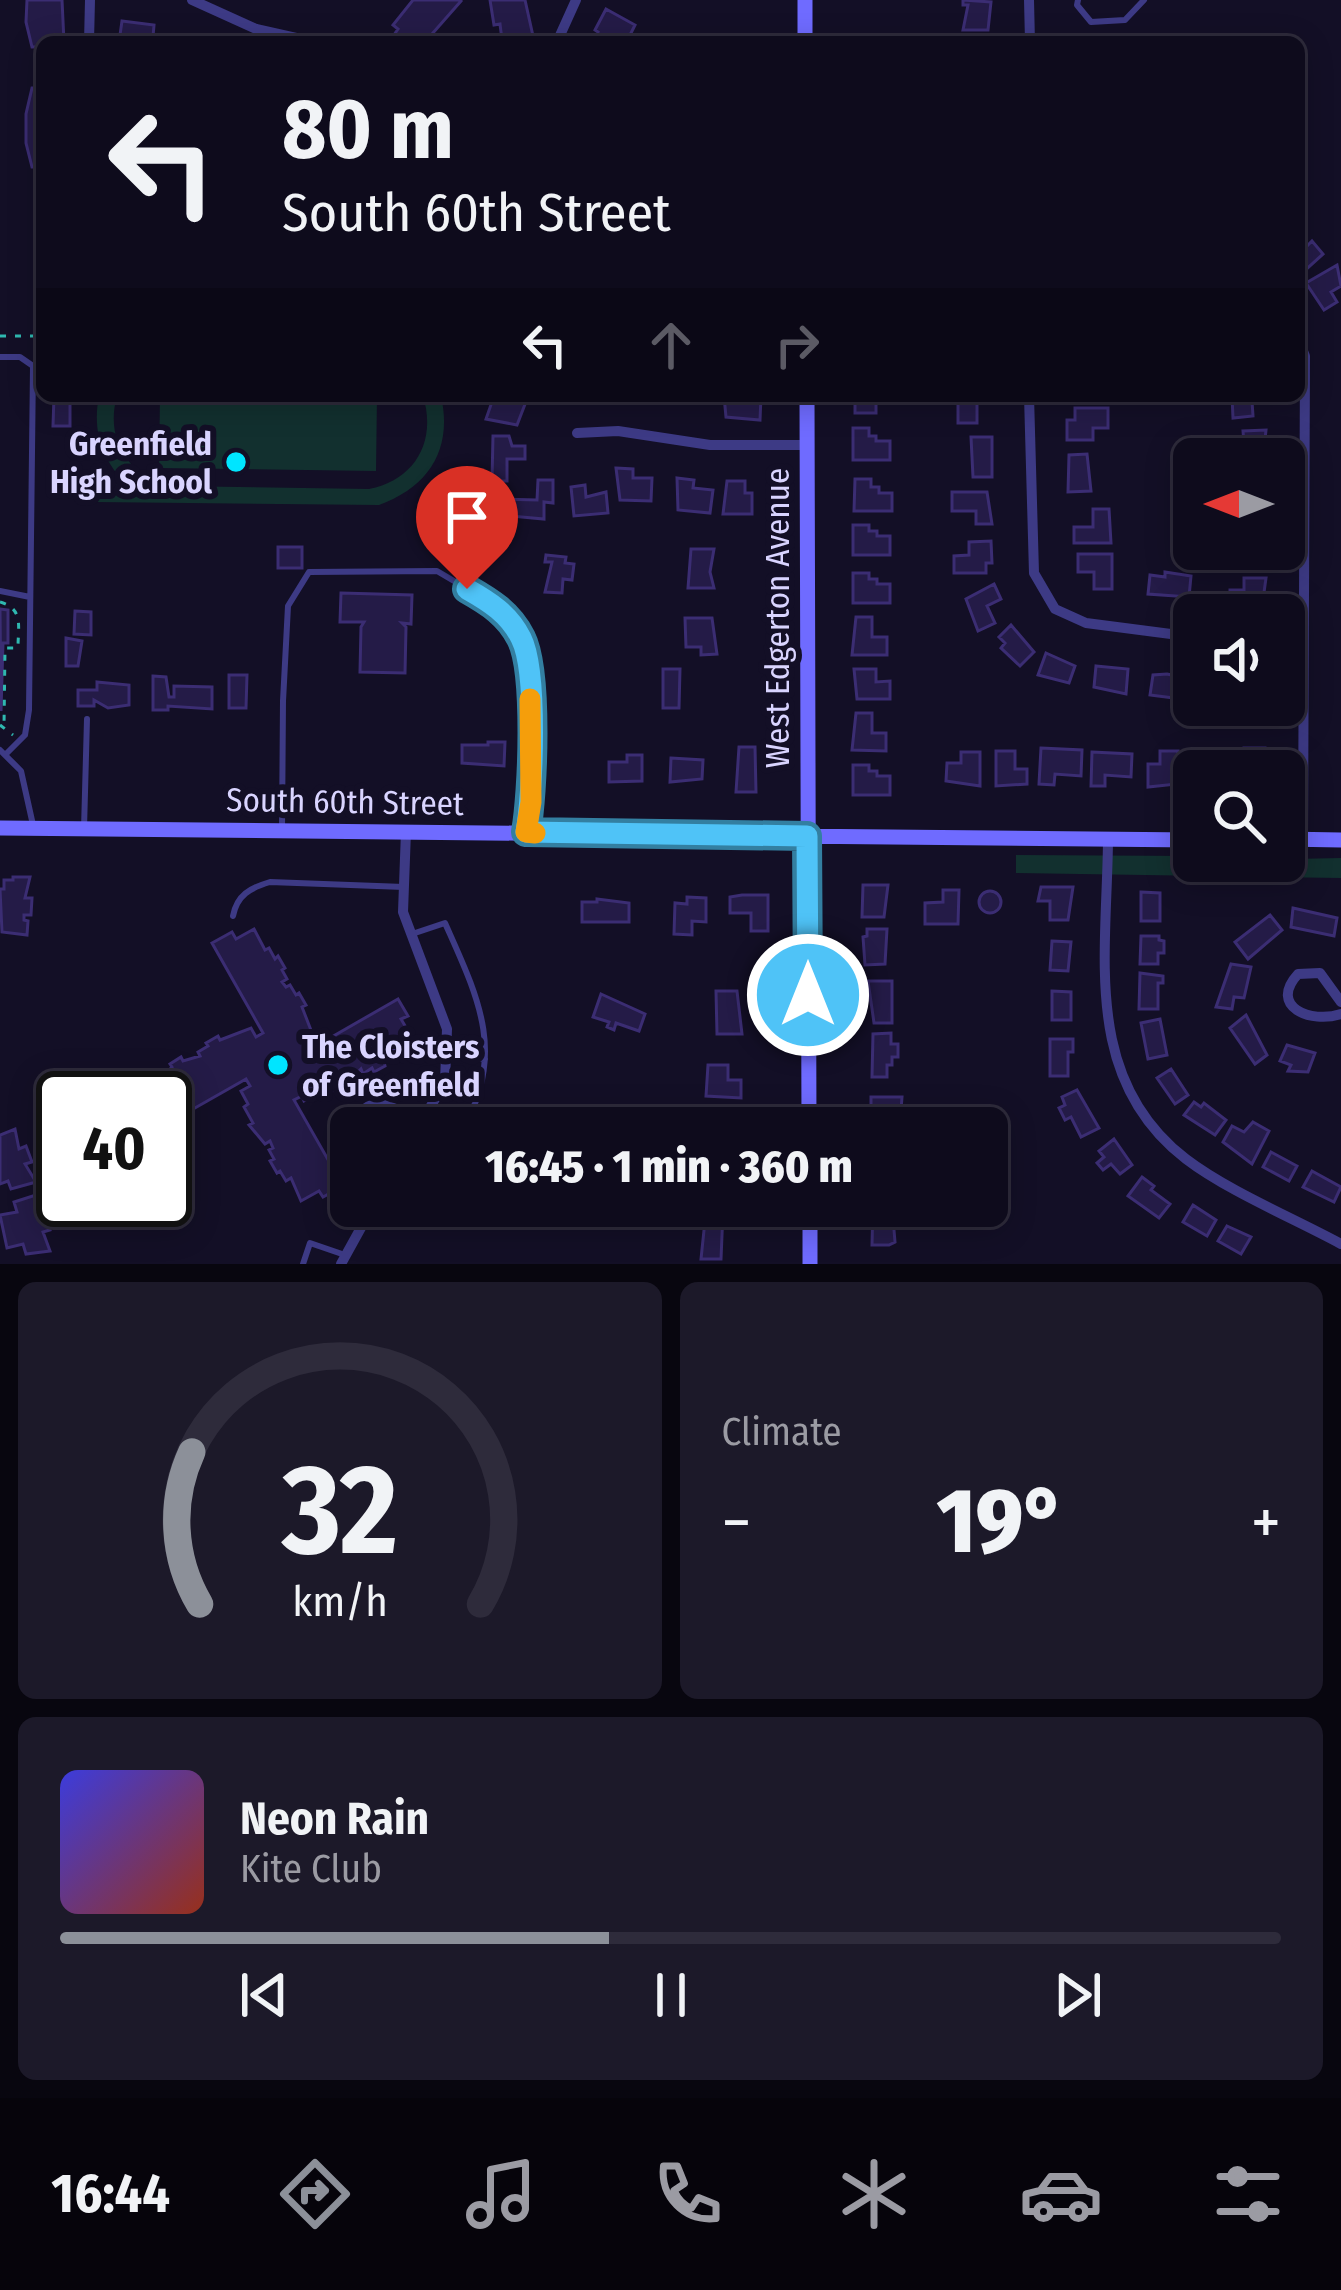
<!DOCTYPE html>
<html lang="en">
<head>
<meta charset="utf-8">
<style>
  body { margin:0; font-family:"Fira Sans Condensed",sans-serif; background:#1c1929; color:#f1f3f6; height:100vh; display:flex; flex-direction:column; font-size:45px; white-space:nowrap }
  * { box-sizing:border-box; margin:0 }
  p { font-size:39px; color:#9b9ba3 }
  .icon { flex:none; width:66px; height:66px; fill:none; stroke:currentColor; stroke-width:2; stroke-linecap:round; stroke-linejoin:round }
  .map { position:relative; height:1264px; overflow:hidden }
  .drawer { display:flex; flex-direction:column; gap:18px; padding:18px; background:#08060f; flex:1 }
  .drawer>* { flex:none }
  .hud { position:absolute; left:36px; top:36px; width:1269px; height:366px; border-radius:18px; box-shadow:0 6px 30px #0003,0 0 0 3px #2e2b3b; background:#0e0b1c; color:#f1f3f6; overflow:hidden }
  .needle { width:78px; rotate:270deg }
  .buttons { position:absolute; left:1173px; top:438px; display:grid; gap:24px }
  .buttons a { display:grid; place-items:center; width:132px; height:132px; border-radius:18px; background:#0e0b1c; box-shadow:0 6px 30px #0003,0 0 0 3px #2e2b3b; font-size:60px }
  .speed { position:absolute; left:36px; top:1071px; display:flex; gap:24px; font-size:60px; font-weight:700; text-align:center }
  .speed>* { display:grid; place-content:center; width:156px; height:156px; border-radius:50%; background:#0e0b1c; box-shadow:0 6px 30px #0003,0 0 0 3px #2e2b3b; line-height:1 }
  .speed .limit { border:6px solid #111; border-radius:18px; background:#fff; color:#111 }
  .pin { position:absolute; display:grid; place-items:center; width:102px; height:102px; color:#fff; margin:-123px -51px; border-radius:50% 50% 50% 0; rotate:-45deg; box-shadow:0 0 12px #0007 }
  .pin .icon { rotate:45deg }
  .me { position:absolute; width:132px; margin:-66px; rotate:0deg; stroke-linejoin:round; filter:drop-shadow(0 0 9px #0008) }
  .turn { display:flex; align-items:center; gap:42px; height:252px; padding:0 48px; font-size:54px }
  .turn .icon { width:156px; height:156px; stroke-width:2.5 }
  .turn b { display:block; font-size:84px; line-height:102px }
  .lanes { display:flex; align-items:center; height:114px; padding:0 48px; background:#0003; justify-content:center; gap:60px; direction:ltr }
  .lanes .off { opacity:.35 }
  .big { font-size:90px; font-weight:800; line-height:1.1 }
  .drawer .widget { flex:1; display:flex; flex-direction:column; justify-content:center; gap:18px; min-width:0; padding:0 42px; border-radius:18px; background:#1c1929 }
  .drawer .dial { align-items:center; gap:0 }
  .dial svg { height:312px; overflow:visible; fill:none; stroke:#2e2b3b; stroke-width:7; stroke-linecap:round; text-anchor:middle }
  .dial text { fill:#f1f3f6; stroke:none }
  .song { display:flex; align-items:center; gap:36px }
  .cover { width:144px; height:144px; border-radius:18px; background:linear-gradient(135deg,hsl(240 70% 55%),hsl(10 70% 35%)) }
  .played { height:12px; border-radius:6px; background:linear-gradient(90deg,#8c9099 45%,#2e2b3b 45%) }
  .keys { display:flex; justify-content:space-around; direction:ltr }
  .heat { display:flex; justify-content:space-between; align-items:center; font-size:66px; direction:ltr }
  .drawer .tiles { flex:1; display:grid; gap:18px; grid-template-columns:1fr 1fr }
  .widget:last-child { grid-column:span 2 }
  .trip { position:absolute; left:330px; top:1107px; width:678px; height:120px; border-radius:18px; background:#0e0b1c; box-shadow:0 6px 30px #0003,0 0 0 3px #2e2b3b; font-weight:800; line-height:120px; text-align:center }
  .tabs { display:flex; height:192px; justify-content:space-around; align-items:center; background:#06040b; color:#9b9ba3 }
  .tabs .icon { width:84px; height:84px }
  .tabs .active { color:#8c9099 }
  .tabs b { font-size:54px; color:#f1f3f6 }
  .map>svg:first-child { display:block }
</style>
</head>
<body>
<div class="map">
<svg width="1341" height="1264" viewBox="0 0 1341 1264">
  <rect width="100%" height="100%" fill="#130f26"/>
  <path fill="#12302f" d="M99 396H117C105 438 127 475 169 486L369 489C415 480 437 441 423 396H441C453 449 429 487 379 505L95 502 96 484H126C102 459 92 431 99 396Z
    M160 396H377L376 471 159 468Z
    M1016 855 1194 856V861L1341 858V878L1016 873Z"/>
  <path fill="#241b47" stroke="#3b2d73" stroke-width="3" d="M27 0H62L64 42H42V47H32L26 22Z
    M413 0H460L461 1 425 42H389L398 29 393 25Z
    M490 0H525L533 36 502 40 500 24 494 25Z
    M963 0 991 2 988 30H963L968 5H963Z
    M606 9 635 25 628 39 632 42H593L598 32 595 30Z
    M122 21 154 25 153 37 157 42H119Z
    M32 88H42V167H32L26 143V114Z
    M1299 239 1306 247 1312 241 1323 254 1302 273Z
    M1337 265 1341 286 1331 292 1337 302 1324 310 1306 283Z
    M54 396H70V426H53Z
    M494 396 527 399 517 425 486 419Z
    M724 396H761L760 420 726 417Z
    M855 396H876V413H855Z
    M958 396H991V402H977V423H958Z
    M1232 396H1264V400L1252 401 1253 416 1233 418Z
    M1075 408H1108V428H1093V440H1067V420H1075Z
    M853 428H869V436H876V441H890V460H853Z
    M1266 430 1263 459H1230V443H1244L1243 431Z
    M493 436H509L512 446H525V459H507V481H492Z
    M971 437H992V477H973Z
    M1087 454 1091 491 1068 492 1069 455Z
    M616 468 633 469V478H652L651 501 620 500Z
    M677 478 694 480 693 488 713 490 710 513 678 510Z
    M855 479H871V487H879V493H892V511H854Z
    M538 480H553V503L544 502V519L501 515V499L537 500Z
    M727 481H745V493H752V514H723Z
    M585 485 586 497 606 492 608 513 574 516 571 487Z
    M952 492H987L992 524H976V511H952Z
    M1093 509H1109L1111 543H1074V527H1093Z
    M853 525H869V531H877V536H890V555H853Z
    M991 541 992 563H986V573H954V556L969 555V542Z
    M278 547H302V568H278Z
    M691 549H714L710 572 714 588H688Z
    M1078 554H1112V589H1094V572H1078Z
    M546 555 566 557 565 563 574 564 572 580 563 579 562 593 545 592 552 562H545Z
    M1165 572 1191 576 1189 597 1148 594 1150 575 1165 577Z
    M853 573H869V579H877V584H890V603H853Z
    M1244 578H1266L1262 607H1230V590H1244Z
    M994 584 1001 599 987 606 995 623 978 631 966 599Z
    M341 593 412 595 411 624 402 623 406 627 405 673 360 672 361 627 364 622H340Z
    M0 609 8 610V643H3L1 711Z
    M75 611 91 612V635L74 634Z
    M856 617H872V637H887V655H852Z
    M685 618H712L717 654 701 655V647H686Z
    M1011 625 1034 652 1020 666 1001 648 1005 643 999 637Z
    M66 638 82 641 78 666H66Z
    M1046 653 1075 666 1069 683 1038 675Z
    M1096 666 1128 669 1126 694 1094 687Z
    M663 669H680L679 708H663Z
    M854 669H876V682L890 681V699H857Z
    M1167 674 1194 680V696L1183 694 1182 699 1150 695 1153 675Z
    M229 675H247L246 708H229Z
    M153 676 166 677 169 697H174V686L212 687V709L168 706V710H153Z
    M97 682 129 685V705L108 708 94 700V706H78V690H97Z
    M856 713H872V733H886V751L852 750Z
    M488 742H505L504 766 462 763V745H488Z
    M739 747H755L756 792H736Z
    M1041 748 1082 750 1081 776 1055 774 1054 785 1039 784Z
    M1244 748H1265V753H1276L1277 768 1244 766Z
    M996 751H1015V769H1027V784L996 786Z
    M1160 751H1178L1177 784 1148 787V764H1160Z
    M1208 751H1226V771H1201V764H1207Z
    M961 752H980V786L946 781 947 763H961Z
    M1092 752 1132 754 1131 777 1105 775V786H1091Z
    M627 755H642V781L609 782V762H627Z
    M671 758 703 760 702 779 670 782Z
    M853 765H869V771H877V776H890V795H853Z
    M13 877H30L25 898H32L31 915H24V920L28 921 27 935 2 932 0 889H4V880H13Z
    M863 885H888L884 917H862Z
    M1041 887H1073L1068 920H1050V901H1038Z
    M943 890H959L958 924H925V903L943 902Z
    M979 902a11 11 0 1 1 22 0a11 11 0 1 1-22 0Z
    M1141 892 1160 893V921H1141Z
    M742 895H768V931H751V913H730V897Z
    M687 897 706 898V922L692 921V935L674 934 675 903 687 904Z
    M597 899 629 903V922H582V902H597Z
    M1293 908 1337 918 1334 936 1291 927Z
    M1270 915 1282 930 1248 959 1235 942Z
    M254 929 265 950 269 948 275 959 278 956 285 968 282 970 287 979 282 982 286 987 290 985 296 995 299 993 306 1005 302 1007 314 1038 305 1043 309 1050 398 999 408 1016 401 1019 414 1041 391 1052 394 1056 384 1062 385 1066 374 1072 372 1068 363 1074 361 1069 347 1083 349 1086 337 1093 336 1089 320 1098 318 1094 304 1101 302 1096 294 1100 343 1186 323 1197 319 1191 301 1201 291 1178 286 1181 280 1171 277 1173 270 1161 274 1159 269 1150 273 1148 270 1141 265 1144 249 1125 253 1123 244 1107 248 1104 241 1091 250 1086 246 1079 165 1125V1098H148L142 1088 163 1076 172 1067 170 1064 181 1057 183 1061 200 1056 198 1052 208 1046 206 1043 218 1036 220 1040 251 1028 256 1037 263 1033 212 943 232 932 236 939Z
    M867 929H887L885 964 865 965 863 937 867 936Z
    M1141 936H1159V940L1164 941V953H1158V964H1140Z
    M1052 941 1071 942 1068 971 1050 970Z
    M1231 964 1251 967 1244 998 1234 997 1232 1009 1216 1007Z
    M1140 973 1163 976V983H1158V1009H1139Z
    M868 981H892V1023H874Z
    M716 991H737L742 1034H717Z
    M1052 991 1071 992V1020H1052Z
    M601 994 645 1014 639 1031 616 1023 614 1030 607 1027 609 1022 593 1017Z
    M1246 1015 1267 1055 1255 1064 1230 1028Z
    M1160 1019 1167 1055 1148 1059 1141 1023Z
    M891 1033V1044H898V1057H892V1065H887V1077H872L873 1034Z
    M1050 1039H1073V1052H1068V1076H1050Z
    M1287 1045 1315 1053 1308 1072 1288 1071 1291 1065 1280 1061Z
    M708 1065H728V1080H741V1098L706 1096Z
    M1171 1069 1188 1095 1175 1104 1157 1078Z
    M1077 1090 1099 1128 1081 1137 1071 1117 1065 1120 1059 1108 1065 1105 1062 1097Z
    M871 1097H902L901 1110H893V1128L871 1124Z
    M1194 1102 1201 1107 1204 1103 1226 1120 1215 1135 1184 1115Z
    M1253 1122 1269 1131 1252 1164 1223 1142 1232 1126 1244 1132Z
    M15 1129 19 1149 26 1146 32 1162 25 1164 36 1182 11 1189 8 1181 0 1184V1135Z
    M1114 1139 1132 1165 1120 1174 1111 1164 1103 1170 1097 1163 1104 1157 1099 1151Z
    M1271 1152 1297 1166 1289 1181 1263 1167Z
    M1312 1171 1341 1187 1334 1202 1303 1187Z
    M1142 1177 1154 1186 1151 1190 1170 1204 1159 1218 1128 1196Z
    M39 1194 40 1215 46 1214 50 1230 43 1232 50 1251 26 1254 23 1244 7 1248 0 1215 17 1212 14 1202Z
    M1193 1205 1216 1220 1207 1236 1183 1222Z
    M873 1206H892L895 1242 889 1245H872Z
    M706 1211H723L721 1259H701Z
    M1227 1226 1251 1237 1241 1254 1218 1241Z"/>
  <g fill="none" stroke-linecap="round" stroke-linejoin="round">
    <path stroke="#2fb8b0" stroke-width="3" stroke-dasharray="6 9" stroke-linecap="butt" d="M0 336H42
      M0 602C24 609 18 626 18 648H5L4 727
      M0 725 13 735"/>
    <path stroke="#3d3a85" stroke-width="6" d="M1078 0 1077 5 1091 22 1125 20 1144 0
      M0 357H20L33 366 29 710 25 735 5 755
      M0 591 30 597
      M0 750 21 771 33 825
      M84 829 87 719
      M282 830 283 701 288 606 309 572 437 571 498 607 521 637 530 660 531 802 527 829
      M233 916C237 895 250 888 270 882L404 887
      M412 934 445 923C477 995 507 1053 463 1128
      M446 1057 485 1059
      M351 1141C349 1130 351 1122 358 1113 374 1089 403 1111 422 1120
      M303 1264 310 1243 345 1255"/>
    <path stroke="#3d3a85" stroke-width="10" d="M192 0 256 29 314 42
      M1029 0 1030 42
      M89 42 90 0
      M557 42 576 0
      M1299 341 1305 356 1303 839
      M1029 396 1034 573 1055 609 1086 623 1194 637
      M577 433 618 431 710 445H807
      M406 831 403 912 447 1029 445 1082 418 1128
      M1108 840C1107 956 1082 1079 1186 1159 1228 1191 1293 1218 1341 1244
      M1341 1002 1320 973 1298 974C1268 1007 1311 1024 1341 1014
      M341 1264 373 1206"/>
    <path stroke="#6f6bff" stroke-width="15" d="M805 0V42
      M807 396 809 1128
      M0 828 1194 840
      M1284 839 1341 840
      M810 1206V1264"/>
  </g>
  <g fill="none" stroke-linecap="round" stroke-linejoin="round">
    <g stroke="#337fa1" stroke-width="30">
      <path id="route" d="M467 589C490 602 509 614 521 638 538 671 533 793 526 832L807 836 808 995"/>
    </g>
    <use href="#route" stroke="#4fc3f7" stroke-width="21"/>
    <path stroke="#f59e0b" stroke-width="21" d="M530 699 531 802 526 832 535 833"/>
  </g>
  <g fill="#00e5ff" stroke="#130f26" stroke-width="4.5">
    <circle cx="236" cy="462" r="12"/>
    <circle cx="278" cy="1065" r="12"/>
  </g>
  <g text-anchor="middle" stroke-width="12" stroke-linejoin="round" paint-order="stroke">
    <g font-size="33" font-weight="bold" fill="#d9d4ff" stroke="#130f26" text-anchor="end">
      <text x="212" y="455">Greenfield<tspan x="212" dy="38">High School</tspan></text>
      <text x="302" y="1058" text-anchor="start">The Cloisters<tspan x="302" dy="38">of Greenfield</tspan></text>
    </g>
    <g font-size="33" fill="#d9d4ff" stroke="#130f26">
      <text transform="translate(777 618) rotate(-90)" y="12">West Edgerton Avenue</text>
      <text transform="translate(345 801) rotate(1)" y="12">South 60th Street</text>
    </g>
  </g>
</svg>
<div class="buttons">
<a><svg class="needle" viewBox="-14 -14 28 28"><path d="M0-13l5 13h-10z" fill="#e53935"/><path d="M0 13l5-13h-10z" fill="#9b9ba3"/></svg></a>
<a><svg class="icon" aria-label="sound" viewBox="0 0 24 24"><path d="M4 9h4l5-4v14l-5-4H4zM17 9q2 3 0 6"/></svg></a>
<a><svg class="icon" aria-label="search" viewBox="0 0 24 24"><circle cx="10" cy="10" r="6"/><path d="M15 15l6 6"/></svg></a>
</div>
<div class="speed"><div class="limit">40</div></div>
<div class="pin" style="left:467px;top:589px;background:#d93025"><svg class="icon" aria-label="arrive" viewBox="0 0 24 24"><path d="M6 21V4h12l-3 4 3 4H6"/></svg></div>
<svg class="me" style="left:808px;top:995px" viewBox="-20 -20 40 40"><circle r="17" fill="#4fc3f7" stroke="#fff" stroke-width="3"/><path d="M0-11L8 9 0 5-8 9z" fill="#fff"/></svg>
<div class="trip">16:45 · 1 min · 360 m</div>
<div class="hud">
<div class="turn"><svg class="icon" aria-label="left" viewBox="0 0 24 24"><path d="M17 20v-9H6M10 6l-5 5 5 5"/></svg><div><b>80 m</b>South 60th Street</div></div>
<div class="lanes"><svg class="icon" aria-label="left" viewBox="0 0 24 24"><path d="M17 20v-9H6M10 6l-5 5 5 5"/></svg><svg class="icon off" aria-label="ahead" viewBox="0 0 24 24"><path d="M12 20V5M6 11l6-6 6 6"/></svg><svg class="icon off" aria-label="right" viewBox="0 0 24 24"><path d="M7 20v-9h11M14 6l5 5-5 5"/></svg></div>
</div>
</div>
<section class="drawer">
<div class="tiles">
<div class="widget dial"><svg viewBox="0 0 100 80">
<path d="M14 69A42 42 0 1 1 86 69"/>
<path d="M14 69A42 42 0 0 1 12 30" stroke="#8c9099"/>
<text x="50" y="56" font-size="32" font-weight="700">32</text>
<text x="50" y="72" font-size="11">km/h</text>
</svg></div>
<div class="widget"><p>Climate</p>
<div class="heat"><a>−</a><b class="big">19°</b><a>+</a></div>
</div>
<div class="widget">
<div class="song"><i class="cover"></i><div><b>Neon Rain</b><p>Kite Club</p></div></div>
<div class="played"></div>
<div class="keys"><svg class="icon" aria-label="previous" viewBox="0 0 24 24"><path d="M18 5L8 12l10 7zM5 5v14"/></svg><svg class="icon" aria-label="pause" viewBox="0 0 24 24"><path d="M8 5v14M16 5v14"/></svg><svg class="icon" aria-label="next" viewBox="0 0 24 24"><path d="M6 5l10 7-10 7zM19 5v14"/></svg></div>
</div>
</div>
</section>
<nav class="tabs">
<b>16:44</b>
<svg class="icon active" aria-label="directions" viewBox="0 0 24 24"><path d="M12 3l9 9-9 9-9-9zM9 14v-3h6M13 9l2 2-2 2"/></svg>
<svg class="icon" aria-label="music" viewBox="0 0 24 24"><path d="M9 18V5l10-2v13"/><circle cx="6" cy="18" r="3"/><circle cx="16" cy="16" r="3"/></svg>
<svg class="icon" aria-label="phone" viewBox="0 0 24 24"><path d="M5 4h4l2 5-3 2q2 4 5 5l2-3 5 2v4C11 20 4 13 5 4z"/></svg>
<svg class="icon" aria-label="climate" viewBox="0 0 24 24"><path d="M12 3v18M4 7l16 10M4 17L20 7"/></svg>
<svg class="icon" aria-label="car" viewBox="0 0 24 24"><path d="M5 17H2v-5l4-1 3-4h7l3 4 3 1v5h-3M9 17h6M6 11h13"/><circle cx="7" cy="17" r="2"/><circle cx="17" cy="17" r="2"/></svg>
<svg class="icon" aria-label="filters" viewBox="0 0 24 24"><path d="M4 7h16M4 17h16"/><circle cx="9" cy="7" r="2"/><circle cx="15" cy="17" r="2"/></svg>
</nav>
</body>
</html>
